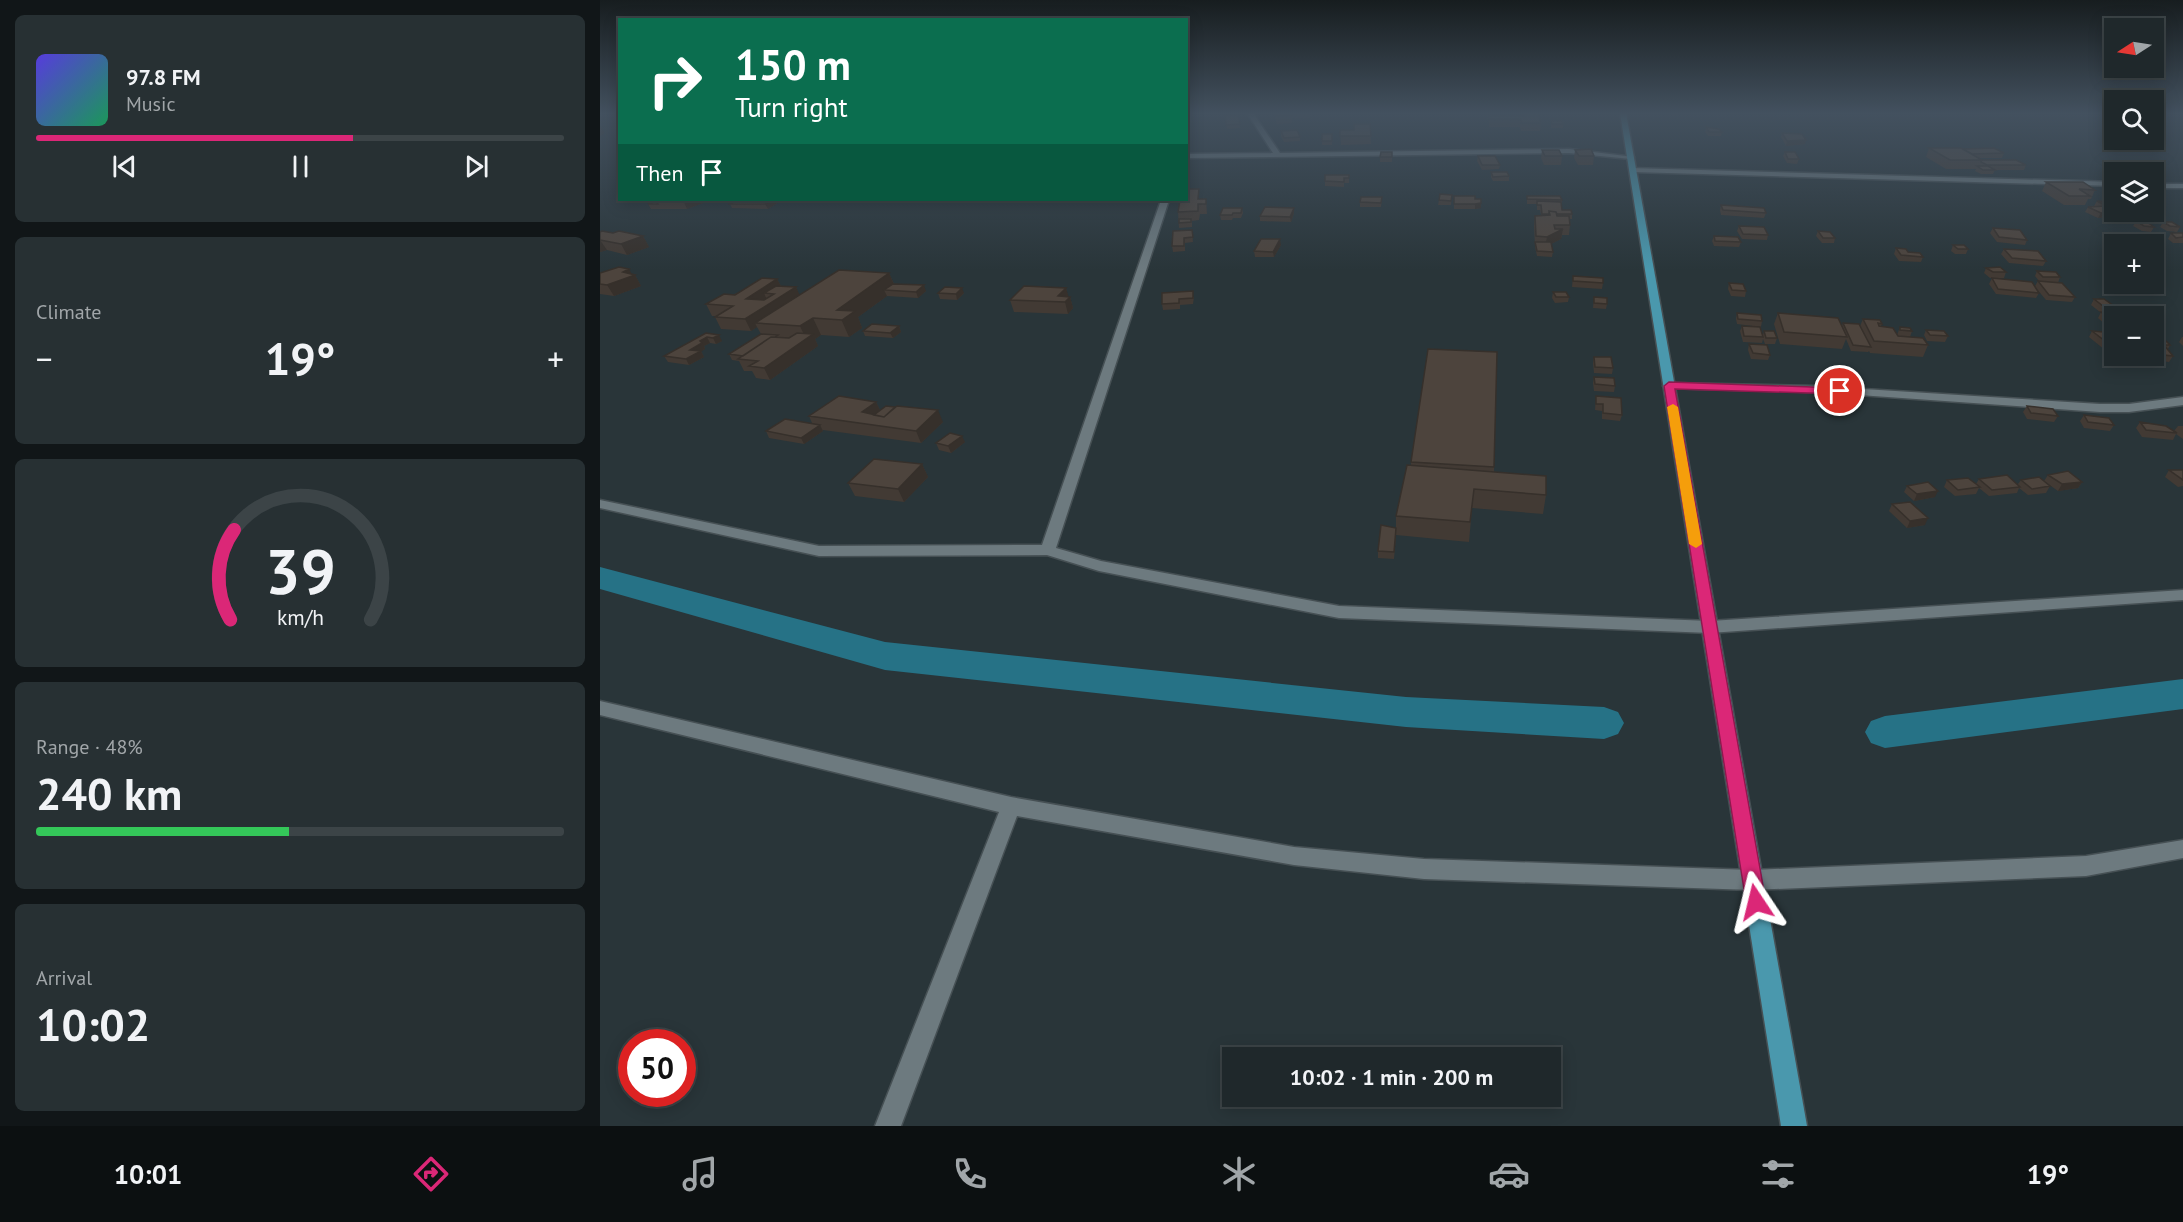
<!DOCTYPE html>
<html lang="en">
<head>
<meta charset="utf-8">
<style>
  body { margin:0; font-family:"PT Sans",sans-serif; background:#273033; color:#f1f3f6; height:100vh; display:flex; flex-direction:column; font-size:22px; white-space:nowrap }
  * { box-sizing:border-box; margin:0 }
  p { font-size:20px; color:#a1a6a9 }
  .icon { flex:none; width:33px; height:33px; fill:none; stroke:currentColor; stroke-width:2; stroke-linecap:round; stroke-linejoin:round }
  .map { position:relative; flex:1; overflow:hidden }
  .panel { display:flex; flex-direction:column; gap:15px; padding:15px; background:#111618; width:600px }
  .panel>* { flex:none }
  .top-card { position:absolute; left:18px; top:18px; width:570px; height:183px; border-radius:0px; box-shadow:0 3px 15px #0003,0 0 0 2px #3c4447; background:#0b6e4f; color:#fff; overflow:hidden }
  .needle { width:39px; rotate:258deg }
  .fabs { position:absolute; left:1504px; top:18px; display:grid; gap:12px }
  .fabs a { display:grid; place-items:center; width:60px; height:60px; border-radius:0px; background:#1f282b; box-shadow:0 3px 15px #0003,0 0 0 2px #3c4447; font-size:30px }
  .speed { position:absolute; left:18px; top:1029px; display:flex; gap:12px; font-size:30px; font-weight:700; text-align:center }
  .speed>* { display:grid; place-content:center; width:78px; height:78px; border-radius:50%; background:#1f282b; box-shadow:0 3px 15px #0003,0 0 0 2px #3c4447; line-height:1 }
  .speed .limit { border:9px solid #d22; background:#fff; color:#111 }
  .pin { position:absolute; display:grid; place-items:center; width:51px; height:51px; color:#fff; margin:-26px; border:3px solid #fff; border-radius:50%; box-shadow:0 2px 6px #0007 }
  .me { position:absolute; width:66px; margin:-33px; rotate:350deg; stroke-linejoin:round; filter:drop-shadow(0 0 4px #0008) }
  .turn { display:flex; align-items:center; gap:21px; height:126px; padding:0 18px; font-size:27px }
  .turn .icon { width:78px; height:78px; stroke-width:2.5 }
  .turn b { display:block; font-size:42px; line-height:51px }
  .then { display:flex; align-items:center; height:57px; padding:0 18px; background:#0003; gap:12px; font-size:22px }
  .big { font-size:45px; font-weight:700; line-height:1.1 }
  .panel .tile { flex:1; display:flex; flex-direction:column; justify-content:center; gap:9px; min-width:0; padding:0 21px; border-radius:9px; background:#273033 }
  .panel .dial { align-items:center; gap:0 }
  .dial svg { height:156px; overflow:visible; fill:none; stroke:#3c4447; stroke-width:7; stroke-linecap:round; text-anchor:middle }
  .dial text { fill:#f1f3f6; stroke:none }
  .song { display:flex; align-items:center; gap:18px }
  .cover { width:72px; height:72px; border-radius:9px; background:linear-gradient(135deg,hsl(250 70% 55%),hsl(150 70% 35%)) }
  .played { height:6px; border-radius:3px; background:linear-gradient(90deg,#db2777 60%,#3c4447 60%) }
  .keys { display:flex; justify-content:space-around; direction:ltr }
  .heat { display:flex; justify-content:space-between; align-items:center; font-size:33px; direction:ltr }
  .charge { height:9px; border-radius:4px; background:linear-gradient(90deg,#34c759 48%,#3c4447 0) }
  .trip { position:absolute; left:622px; top:1047px; width:339px; height:60px; border-radius:0px; background:#1f282b; box-shadow:0 3px 15px #0003,0 0 0 2px #3c4447; font-weight:700; line-height:60px; text-align:center }
  .menu { display:flex; height:96px; justify-content:space-around; align-items:center; background:#0c1011; color:#a1a6a9 }
  .menu .icon { width:42px; height:42px }
  .menu .current { color:#db2777 }
  .menu b { font-size:27px; color:#f1f3f6 }
  main { display:flex; flex:1; min-height:0 }
  .map>svg:first-child { display:block }
</style>
</head>
<body>
<main>
<section class="panel">
<div class="tile">
<div class="song"><i class="cover"></i><div><b>97.8 FM</b><p>Music</p></div></div>
<div class="played"></div>
<div class="keys"><svg class="icon" aria-label="previous" viewBox="0 0 24 24"><path d="M18 5L8 12l10 7zM5 5v14"/></svg><svg class="icon" aria-label="pause" viewBox="0 0 24 24"><path d="M8 5v14M16 5v14"/></svg><svg class="icon" aria-label="next" viewBox="0 0 24 24"><path d="M6 5l10 7-10 7zM19 5v14"/></svg></div>
</div>
<div class="tile"><p>Climate</p>
<div class="heat"><a>−</a><b class="big">19°</b><a>+</a></div>
</div>
<div class="tile dial"><svg viewBox="0 0 100 80">
<path d="M14 69A42 42 0 1 1 86 69"/>
<path d="M14 69A42 42 0 0 1 16 23" stroke="#db2777"/>
<text x="50" y="56" font-size="32" font-weight="700">39</text>
<text x="50" y="72" font-size="11">km/h</text>
</svg></div>
<div class="tile"><p>Range · 48%</p><b class="big">240 km</b><div class="charge"></div></div>
<div class="tile"><p>Arrival</p><b class="big">10:02</b></div>
</section>
<div class="map">
<svg width="1583" height="1126" viewBox="0 0 1583 1126">
  <rect width="100%" height="100%" fill="#293539"/>
  <g fill="none" stroke-linecap="round" stroke-linejoin="round">
    <path fill="#267286" fill-rule="evenodd" d="M0 567 285 642 806 697 1004 707 1018 712 1024 723 1018 734 1004 739 806 727 285 670 0 589Z
      M1583 679V709L1285 748 1271 743 1265 732 1271 721 1285 716Z"/>
    <g stroke="#465054" stroke-width="3">
      <path id="minor" d="M647 113H653L680 153 969 149 1034 157 1031 159 969 153 586 158V154L673 153Z
        M1030 168 1515 182V186L1033 172Z
        M1554 184H1583V188H1554Z
        M561 200H569L456 548 501 561 739 606 1110 621 1583 590V600L1110 633 739 618 499 571 447 555 219 556 0 508V500L219 546 442 545Z
        M1069 383 1216 386 1500 404H1529L1583 397V405L1529 412H1500L1216 392 1065 388 1063 386Z
        M0 701 411 797 694 847 824 859 1152 870 1486 856 1583 840V858L1486 876 1152 890 824 879 694 865 417 816 301 1126H275L399 812 0 715Z"/>
    </g>
    <g stroke="#465054" stroke-width="3">
      <path id="major" d="M1020 113H1026L1207 1126H1181Z"/>
    </g>
    <use href="#minor" fill="#6d7a7f" fill-rule="evenodd"/>
    <use href="#major" fill="#4a98ad" fill-rule="evenodd"/>
  </g>
  <path fill="#423a34" d="M674 113H710V118H692V123L677 124Z
    M923 113 941 123 940 131H921L920 127H889V116H922Z
    M1068 113H1078V115L1069 114Z
    M625 115H638L640 128 627 129Z
    M951 121 963 124V128H951Z
    M770 124 771 144 741 145 740 130H754Z
    M1106 127 1122 132 1121 136H1108L1105 132Z
    M681 131 700 137V141L684 142 681 136Z
    M1182 133 1205 144 1186 146 1181 137Z
    M722 134H732V145H722Z
    M1329 148 1404 153 1402 158H1379L1382 160 1426 165 1424 170H1395L1393 174H1381L1375 171 1376 169H1346L1326 157Z
    M942 150 962 156 961 165H944L941 158Z
    M975 150 994 156 993 165H978L974 158Z
    M1185 152 1199 159 1197 164 1187 163 1183 156Z
    M792 156V162H780V157Z
    M878 156 900 165 899 169 882 170 877 161Z
    M891 172 909 176V181H893L891 177Z
    M725 175H749V183H744V187L725 186Z
    M1446 182 1495 190 1491 199H1488L1485 205H1464L1442 191Z
    M852 195 851 205H838L839 200Z
    M854 196 875 199 881 208 875 209H854Z
    M927 196 962 200V210L972 214V219H969L970 225 969 235H962L961 239 951 244 953 252 952 257 937 256 935 247 934 226 935 216 941 215 940 210H937V204H927Z
    M782 197 781 207H760V202Z
    M600 199H606L607 214H600L599 220 592 221V227L579 228 578 212Z
    M137 200H180H178L179 202 168 209 132 208 130 204Z
    M56 201V200H111L87 209H51L48 204Z
    M1497 201 1515 206 1513 209 1516 216 1498 218 1485 212 1488 207H1495L1494 206Z
    M1121 205 1166 213 1164 218 1121 215 1120 210Z
    M642 208 643 213 641 218H633L632 220H621L620 215Z
    M694 208V213L691 222 660 221V216Z
    M1536 221 1554 227 1551 232 1542 231 1533 226Z
    M1563 222 1580 227 1577 232 1567 231 1560 227Z
    M1139 226 1168 235 1167 240 1142 239 1137 231Z
    M1393 228 1427 240 1425 245 1397 242 1390 233Z
    M592 230 593 242 585 243V251L573 252 572 246Z
    M1218 231 1235 238 1234 243H1222L1216 236Z
    M0 232 43 236 49 247 27 255 7 250 0 252Z
    M1571 233H1583V243H1573L1568 239Z
    M1114 236 1141 242 1139 247 1114 246 1112 241Z
    M681 245 674 257H655L654 251Z
    M1353 245 1368 249 1366 254H1355L1351 251Z
    M1296 248 1323 257 1321 262 1299 261 1294 254Z
    M1404 249 1446 261 1443 266 1409 263 1401 254Z
    M1386 268 1406 272 1404 278H1390L1384 273Z
    M1437 271 1460 277 1458 283 1475 297 1472 302 1446 300 1436 288 1439 293 1436 298 1396 294 1389 284 1392 278 1435 286 1438 281H1439L1435 276Z
    M0 273 31 274 35 275 41 286 14 296 0 294Z
    M289 273 294 284 326 291 318 298 287 296 258 317 262 328 249 337 221 335 215 339 218 346 170 380 156 378 152 371H144L139 361 132 360 129 354 161 334 157 327 151 331 121 329 115 317 117 316H112L106 304 177 279 181 286 196 287 199 295Z
    M973 276 1003 283 1002 289 972 287Z
    M1129 283 1146 291 1145 297 1131 296 1128 289Z
    M466 288 468 297H470L473 308 468 314 414 312 410 300Z
    M953 292 969 297 968 302 955 303 952 298Z
    M338 293H364L357 300 340 299Z
    M562 293 594 297 593 304 580 305V309L563 310 562 304Z
    M994 297 1007 304 1006 309 993 308Z
    M1494 299 1514 306 1510 312H1500L1491 305Z
    M1501 312 1515 316V351L1505 350 1489 337 1492 331 1515 333 1498 318Z
    M1137 313 1162 321 1161 327 1137 324 1136 319Z
    M1178 313 1242 326 1243 323 1260 326 1263 319 1282 324 1281 326 1297 335 1300 327 1312 331 1310 337 1328 345 1323 357 1270 353 1269 351 1268 352 1251 351 1246 339 1242 349 1180 344 1174 324Z
    M299 326 301 332 293 338 265 336 263 331Z
    M1142 326 1163 335 1164 331 1177 338 1175 344H1165L1163 339 1162 343 1143 342 1140 331Z
    M1326 330 1348 336 1345 342 1327 341 1324 335Z
    M106 333 122 341 116 344 110 343 104 346 105 349 101 351 104 357 89 365 68 362 64 356Z
    M1582 337H1583V346L1579 342Z
    M1554 339 1570 345 1568 349 1573 356 1569 362 1551 360 1548 356H1554Z
    M1149 344 1170 355 1168 360 1151 359 1148 350Z
    M994 357 1013 368 1012 374 994 373 993 363Z
    M994 377 1015 386 1014 392 994 391 993 383Z
    M996 396 1022 415 1020 421 1002 419V411L995 410Z
    M276 402 280 410 343 422 321 443 223 430V431L204 444 169 438 166 431 212 423 209 416Z
    M1427 406 1458 416 1454 422 1427 419 1423 412Z
    M1484 415 1514 425 1510 431 1484 428 1480 421Z
    M1540 422 1574 431 1578 426H1583V439L1576 434 1573 440 1542 437 1536 428Z
    M365 442 351 453 339 450 336 443Z
    M811 462 894 467V472L946 495 943 514 872 508 869 542 796 535 794 559 778 558V551L796 528V516L811 465Z
    M322 464 328 477 304 502 255 496 248 483Z
    M1569 470H1583V486L1578 487 1565 477Z
    M1448 475 1482 482 1478 488 1458 491 1444 481Z
    M1379 479 1418 484 1421 480 1450 486 1446 493 1428 495 1419 488 1417 493 1389 496 1379 488 1376 494 1355 496 1344 487 1347 480 1376 484Z
    M1307 486 1335 497 1314 501 1304 492Z
    M1292 504 1325 525 1307 528 1289 511Z"/>
  <path fill="#36302b" d="M0 125 5 133 0 136Z
    M1206 140 1205 144 1186 146 1187 141Z
    M83 200H82H111L87 209Z
    M173 200H178L179 202 168 209 165 204Z
    M881 203V208L875 209V204Z
    M694 208V213L691 222 690 217Z
    M1515 211 1519 212 1516 216 1498 218 1501 213Z
    M963 229 961 239 945 247 947 237Z
    M43 236 49 247 27 255 21 244Z
    M680 239 681 245 674 257 673 252Z
    M0 240 7 250 0 252Z
    M29 269 33 276 35 275 41 286 14 296 7 285 23 272Z
    M289 273 296 289 284 290 287 296 258 317 262 328 249 337 237 310Z
    M177 279 183 290 174 294 164 293 167 300 146 299Z
    M324 285 326 291 318 298 316 292Z
    M196 287 201 298 155 323 157 327 151 331 145 319Z
    M362 288 364 293 357 300 356 294Z
    M466 288 469 298 470 297 473 308 468 314 465 302 458 296Z
    M213 318 221 335 215 339 218 346 170 380 164 368 206 339 200 326Z
    M299 326 301 332 293 338 290 333Z
    M119 335 122 341 116 344 113 338Z
    M107 337 110 343 104 346 105 349 101 351 104 357 89 365 86 359 90 350 100 341Z
    M276 402 282 414 279 416 262 412Z
    M338 410 343 422 321 443 316 431Z
    M220 425 223 431 204 444 201 438Z
    M362 436 365 442 351 453 348 446Z
    M322 464 328 477 304 502 298 489Z
    M1482 482 1478 488 1458 491 1462 484Z
    M1338 491 1335 497 1314 501 1317 494Z
    M1328 518 1325 525 1307 528 1310 521Z"/>
  <path fill="#4d443d" stroke="#36302b" stroke-width="1.5" d="M675 113H691L692 115 676 116Z
    M923 113H938L941 123H921V119H889V116H924Z
    M625 115H638L640 124 626 125Z
    M951 121H962L963 124H952Z
    M754 124H770L771 136H740V130H754Z
    M1106 127 1119 129 1122 132H1109Z
    M697 130 700 137 684 138 681 131Z
    M1182 133 1202 134 1206 140 1187 141Z
    M722 134H732V141H722Z
    M1329 148H1361L1382 160H1350Z
    M1394 148 1404 153 1372 154 1363 149Z
    M991 149 994 156H979L975 150Z
    M942 150H959L962 156H945Z
    M781 152H792V157H780Z
    M1185 152H1195L1199 159H1188Z
    M878 156H895L900 165H882Z
    M1378 160H1416L1426 165H1387L1381 162 1382 160Z
    M1377 166H1388L1395 170H1383Z
    M891 172H907L909 176 893 177Z
    M725 175H749V178H744V182L725 181Z
    M1446 182H1483L1495 190 1479 189 1490 196H1469Z
    M586 189H599L598 199H606V204H598V211L578 212 580 200H586Z
    M840 194 852 195 851 201 839 200Z
    M854 196H875V199H881V203L875 204H854Z
    M927 196H960L962 200 927 199Z
    M761 197H782L781 203 760 202Z
    M137 200H173L165 204H130Z
    M56 201 58 204H48Z
    M937 201 961 202 962 210H971L972 214H957L956 212 949 211V214H942L941 205H937Z
    M1497 201 1510 202 1515 206H1506Z
    M1121 205 1164 208 1166 213 1123 210Z
    M1506 206 1515 209V211L1501 213 1488 207Z
    M665 207 694 208 690 217 660 216Z
    M623 208H642L641 213H633L632 215H620Z
    M949 211 956 212 957 216H969L970 225H954L955 229H963L947 237 936 236 935 216 950 215Z
    M579 219H591V222L579 223Z
    M1536 221 1547 222 1554 227 1544 226Z
    M1563 222H1572L1580 227 1570 226Z
    M1139 226 1164 227 1168 235 1143 234Z
    M1393 228 1420 230 1427 240 1399 237Z
    M592 230 593 237 584 238V246H572L573 231Z
    M2 231 13 233 19 231 43 236 21 244 0 240V232Z
    M1218 231 1230 232 1235 238H1223Z
    M1571 233H1583V237L1576 238Z
    M1114 236 1138 237 1141 242 1115 241Z
    M661 239H680L673 252 654 251Z
    M935 242H951L953 252 937 251Z
    M1353 245H1364L1368 249H1358Z
    M1296 248 1306 249 1308 252 1320 253 1323 257 1301 255Z
    M1404 249 1438 251 1446 261 1412 258Z
    M19 267 29 269 23 272 35 275 7 285 0 284V273Z
    M1400 267 1406 272H1393L1386 268Z
    M239 270 289 273 237 310 255 311 242 320 213 318 200 326 155 323Z
    M1437 271 1456 272 1460 277H1443Z
    M973 276 1003 278V283L973 281Z
    M162 278 177 279 146 299 164 300 174 294 164 293 176 286 196 287 145 319 115 317 133 306 106 304 124 294 135 295Z
    M1392 278 1432 282 1439 293 1398 289Z
    M1438 281 1462 283 1475 297 1449 295Z
    M1129 283 1143 284 1146 291 1132 290Z
    M293 284 324 285 316 292 284 290Z
    M424 286 466 288 458 296 470 297 465 302 410 300Z
    M345 287 362 288 356 294 338 293Z
    M593 291V298L579 299V303L562 304V293Z
    M953 292H966L969 297H956Z
    M994 297 1007 298V304L994 303Z
    M1494 299H1504L1514 306H1503Z
    M1501 312 1532 314 1534 316H1515V324Z
    M1137 313 1161 315 1162 321 1138 319Z
    M1178 313 1238 318 1247 337 1184 332Z
    M1263 319 1280 320 1282 324 1278 323 1279 326 1293 328 1298 336 1323 338 1328 345 1274 341Z
    M1243 323 1259 324 1271 347 1253 345Z
    M272 324 299 326 290 333 263 331Z
    M1142 326 1160 327 1163 337 1144 336Z
    M1300 327 1310 328 1312 331 1300 330Z
    M1326 330 1344 331 1348 336 1330 335Z
    M1164 331H1174L1177 338H1166Z
    M1492 331 1515 333V345L1509 344Z
    M106 333 119 335 113 338 107 337 100 341 102 343 90 350 101 351 86 359 64 356Z
    M197 333 213 334 164 368 149 366 158 361 138 359 171 337 189 338Z
    M161 334 178 335 175 337H171L143 356 129 354Z
    M1554 339 1565 340 1570 345H1564L1573 356 1555 354 1554 352Z
    M1149 344 1167 345 1170 355 1153 353Z
    M828 349 897 352 894 467 811 462Z
    M994 357H1011L1013 368 995 367Z
    M994 377 1014 378 1015 386 995 384Z
    M239 396 276 402 262 412 284 417 297 406 338 410 316 431 209 416Z
    M996 396 1021 398 1022 415 1003 413V404H996Z
    M286 406 295 407 284 417 274 415Z
    M1427 406 1453 409 1458 416 1431 413Z
    M1484 415 1509 418 1514 425 1488 422Z
    M185 419 220 425 201 438 166 431Z
    M1540 422 1566 426 1577 433 1546 430Z
    M350 433 362 436 348 446 336 443Z
    M274 459 322 464 298 489 248 483Z
    M807 465 946 476V495L874 489 870 522 796 516Z
    M1569 470H1583V480Z
    M1468 471 1482 482 1462 484 1448 475Z
    M1407 475 1420 487 1392 490 1379 479Z
    M1439 477 1450 486 1432 489 1421 480Z
    M1368 478 1380 487 1358 490 1347 480Z
    M1328 482 1338 491 1317 494 1307 486Z
    M1310 502 1328 518 1310 521 1292 504Z
    M781 525 796 528 794 552 778 551Z"/>
  <linearGradient id="sky" x2="0" y2="1"><stop stop-color="#171d1f"/><stop offset="0.42" stop-color="#43515f"/><stop offset="1" stop-color="#43515f" stop-opacity="0"/></linearGradient>
  <rect width="1583" height="270" fill="url(#sky)"/>
  <path fill="#db2777" stroke="#8e194d" stroke-width="1.5" d="M1069 382 1240 388 1245 391 1240 394 1075 389 1166 902 1163 909 1156 912 1149 909 1146 902 1064 386Z"/>
  <path fill="#f59e0b" d="M1073 404 1078 407 1102 544 1096 548 1089 544 1067 407Z"/>
</svg>
<div class="fabs">
<a><svg class="needle" viewBox="-14 -14 28 28"><path d="M0-13l5 13h-10z" fill="#e53935"/><path d="M0 13l5-13h-10z" fill="#a1a6a9"/></svg></a>
<a><svg class="icon" aria-label="search" viewBox="0 0 24 24"><circle cx="10" cy="10" r="6"/><path d="M15 15l6 6"/></svg></a>
<a><svg class="icon" aria-label="layers" viewBox="0 0 24 24"><path d="M12 4l9 5-9 5-9-5zM3 14l9 5 9-5"/></svg></a>
<a>+</a>
<a>−</a>
</div>
<div class="speed"><div class="limit">50</div></div>
<div class="pin" style="left:1240px;top:391px;background:#d93025"><svg class="icon" aria-label="arrive" viewBox="0 0 24 24"><path d="M6 21V4h12l-3 4 3 4H6"/></svg></div>
<svg class="me" style="left:1156px;top:902px" viewBox="-20 -20 40 40"><path d="M0-17L14 15 0 8-14 15z" fill="#db2777" stroke="#fff" stroke-width="4"/></svg>
<div class="trip">10:02 · 1 min · 200 m</div>
<div class="top-card">
<div class="turn"><svg class="icon" aria-label="right" viewBox="0 0 24 24"><path d="M7 20v-9h11M14 6l5 5-5 5"/></svg><div><b>150 m</b>Turn right</div></div>
<div class="then">Then<svg class="icon" aria-label="arrive" viewBox="0 0 24 24"><path d="M6 21V4h12l-3 4 3 4H6"/></svg></div>
</div>
</div>
</main>
<nav class="menu">
<b>10:01</b>
<svg class="icon current" aria-label="directions" viewBox="0 0 24 24"><path d="M12 3l9 9-9 9-9-9zM9 14v-3h6M13 9l2 2-2 2"/></svg>
<svg class="icon" aria-label="music" viewBox="0 0 24 24"><path d="M9 18V5l10-2v13"/><circle cx="6" cy="18" r="3"/><circle cx="16" cy="16" r="3"/></svg>
<svg class="icon" aria-label="phone" viewBox="0 0 24 24"><path d="M5 4h4l2 5-3 2q2 4 5 5l2-3 5 2v4C11 20 4 13 5 4z"/></svg>
<svg class="icon" aria-label="climate" viewBox="0 0 24 24"><path d="M12 3v18M4 7l16 10M4 17L20 7"/></svg>
<svg class="icon" aria-label="car" viewBox="0 0 24 24"><path d="M5 17H2v-5l4-1 3-4h7l3 4 3 1v5h-3M9 17h6M6 11h13"/><circle cx="7" cy="17" r="2"/><circle cx="17" cy="17" r="2"/></svg>
<svg class="icon" aria-label="filters" viewBox="0 0 24 24"><path d="M4 7h16M4 17h16"/><circle cx="9" cy="7" r="2"/><circle cx="15" cy="17" r="2"/></svg>
<b>19°</b>
</nav>
</body>
</html>
